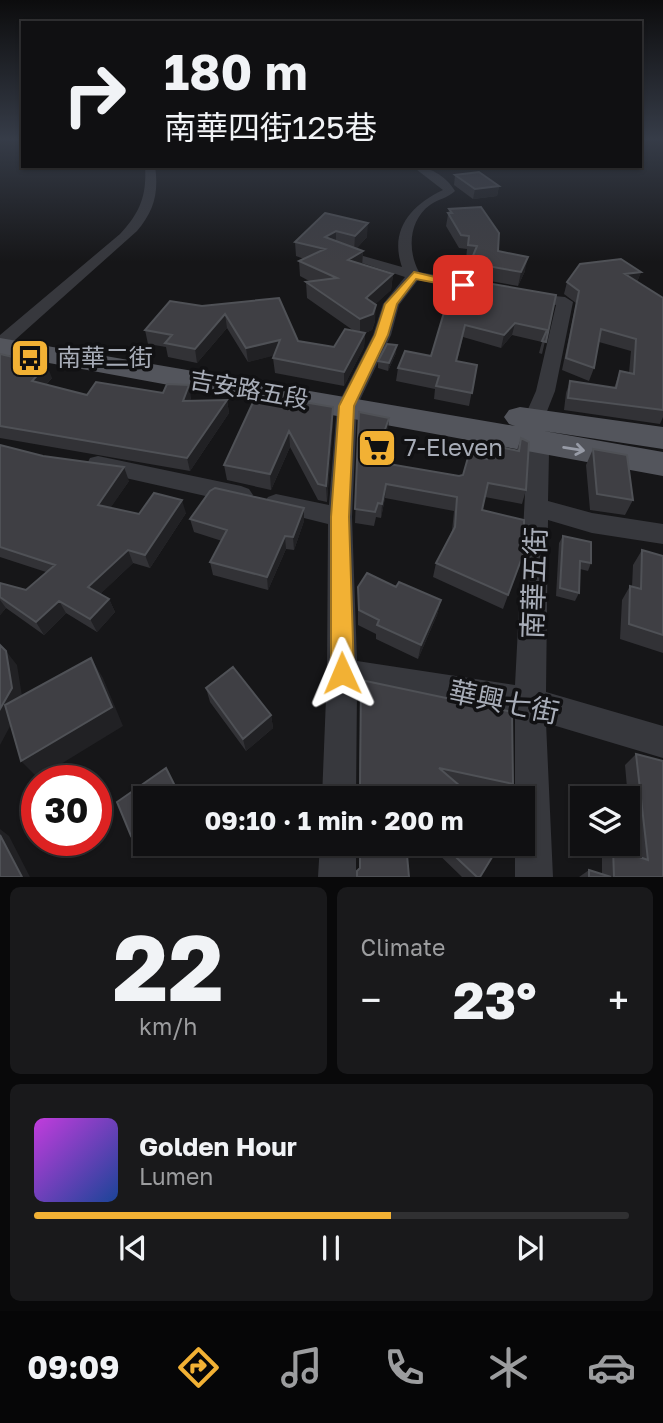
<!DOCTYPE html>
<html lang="en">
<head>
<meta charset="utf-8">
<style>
  body { margin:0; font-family:"Golos Text","Noto Sans TC",sans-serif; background:#19191b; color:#f1f3f6; height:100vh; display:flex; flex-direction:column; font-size:26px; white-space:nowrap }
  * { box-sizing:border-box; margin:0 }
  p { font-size:23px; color:#9c9d9f }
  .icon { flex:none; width:38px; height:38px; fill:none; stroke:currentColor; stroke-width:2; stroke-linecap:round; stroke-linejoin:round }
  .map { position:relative; height:877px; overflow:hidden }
  .sheet { display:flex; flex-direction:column; gap:10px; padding:10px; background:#09090a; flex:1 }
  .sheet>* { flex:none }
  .hud { position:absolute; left:21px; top:21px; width:621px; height:147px; border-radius:0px; box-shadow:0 2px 5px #0004,0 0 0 2px #303032; background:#101012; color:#f1f3f6; overflow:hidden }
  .controls { position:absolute; left:570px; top:786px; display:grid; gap:14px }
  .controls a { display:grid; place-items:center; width:70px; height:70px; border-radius:0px; background:#101012; box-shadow:0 2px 5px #0004,0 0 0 2px #303032; font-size:35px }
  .speed { position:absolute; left:21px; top:765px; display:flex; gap:14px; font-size:35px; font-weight:700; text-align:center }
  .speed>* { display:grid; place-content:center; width:91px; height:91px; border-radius:50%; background:#101012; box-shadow:0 2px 5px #0004,0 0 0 2px #303032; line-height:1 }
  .speed .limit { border:10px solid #d22; background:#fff; color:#111 }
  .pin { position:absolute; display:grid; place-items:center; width:60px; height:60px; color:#fff; margin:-30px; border-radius:14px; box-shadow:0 4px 10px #0006 }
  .me { position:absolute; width:77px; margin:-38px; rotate:359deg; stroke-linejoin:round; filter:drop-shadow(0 0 5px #0008) }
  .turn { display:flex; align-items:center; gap:24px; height:147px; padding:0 28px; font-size:32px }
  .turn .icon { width:91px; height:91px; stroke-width:2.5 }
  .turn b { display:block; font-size:49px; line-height:60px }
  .big { font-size:52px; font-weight:700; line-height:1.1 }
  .sheet .card { flex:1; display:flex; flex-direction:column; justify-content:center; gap:10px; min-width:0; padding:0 24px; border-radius:10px; background:#19191b }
  .sheet .dial { align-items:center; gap:0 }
  .dial b { font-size:91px; line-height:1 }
  .song { display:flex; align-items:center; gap:21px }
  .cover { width:84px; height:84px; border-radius:10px; background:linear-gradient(135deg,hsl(290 70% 55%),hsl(220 70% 35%)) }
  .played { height:7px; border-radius:4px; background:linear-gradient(90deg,#f2b134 60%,#303032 60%) }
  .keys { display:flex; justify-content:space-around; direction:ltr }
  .heat { display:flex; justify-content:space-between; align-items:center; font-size:38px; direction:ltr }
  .sheet .tiles { flex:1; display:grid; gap:10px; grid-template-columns:1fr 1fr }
  .card:last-child { grid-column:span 2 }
  .trip { position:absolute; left:133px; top:786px; width:402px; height:70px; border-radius:0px; background:#101012; box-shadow:0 2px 5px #0004,0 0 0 2px #303032; font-weight:700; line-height:70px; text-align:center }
  .tab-bar { display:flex; height:112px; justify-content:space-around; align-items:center; background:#060607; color:#9c9d9f }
  .tab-bar .icon { width:49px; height:49px }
  .tab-bar .active { color:#f2b134 }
  .tab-bar b { font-size:32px; color:#f1f3f6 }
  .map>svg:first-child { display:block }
</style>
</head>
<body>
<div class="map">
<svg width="663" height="877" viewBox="0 0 663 877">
  <rect width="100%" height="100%" fill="#161618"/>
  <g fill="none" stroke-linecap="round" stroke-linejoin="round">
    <path fill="#37383d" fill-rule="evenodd" d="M145 166H155C159 193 154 211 137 231L6 348 0 349V335L120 234C140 213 147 195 145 166Z
      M412 166C429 166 446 176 455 191 448 198 438 199 430 205 409 220 407 250 419 272L487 284 495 289 487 294 418 280 399 305 391 335 357 406 352 517 357 661 515 685 527 455 514 441 536 391 556 305 523 299V293L565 297 573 302 555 391 536 439 549 453 548 501 592 513 663 524V544L592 533 548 520 546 692 663 726V758L546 723 553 877H515V844H523V798H515V716L357 690 356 798H322L327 673 328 524 268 509 264 503 268 497 276 494 329 505 337 406 373 335 383 304 405 277 328 252 335 248 402 267C389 230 411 205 443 190Z
      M98 456 241 486 249 489 253 495 249 501 241 504 90 470 87 464 90 458Z
      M320 844H356V877H318Z"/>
    <path fill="#53555c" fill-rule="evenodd" d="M0 338 515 426 509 424 504 417 509 410 520 407 663 427V449L544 431 663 452V476L0 354Z"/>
  </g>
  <path fill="#323236" d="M455 175 499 186 497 196 473 199 454 185Z
    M449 209 498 251 525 271 518 286 467 277 471 259H466L467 249 459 248 446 226Z
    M325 213 367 237 356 249 363 251 362 265 393 274 391 290 375 304V321L372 330 365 333 364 347 344 386 275 373 273 358 274 355 248 362 227 328 197 363 168 357 166 347 148 344 145 330 202 306 298 341 334 347 354 331 307 298 306 282H311L300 276 299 261 304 259 296 256 295 242Z
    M641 272 637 282 663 298V417L660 424 564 410 566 393 570 381 614 388 620 371 629 373 631 351 599 342 594 368 589 381 562 370 576 303 564 294 567 282Z
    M556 295 542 354 539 353 542 342 512 335 501 348 463 337 457 361 477 365 469 406 434 399 435 389 396 381 398 368 431 356 454 300Z
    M396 353 388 371 378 368V361Z
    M0 354 52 378 46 385 87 395 163 393 191 397 190 401 227 400 229 413 190 471 0 438Z
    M286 399 333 422 327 502 318 500 290 447 271 490 227 480 224 465Z
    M359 412 388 431 384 445 387 460 386 464 459 476 463 475 487 459 517 450 521 438 526 490 522 504 485 497 482 510 524 552 503 609 433 577 436 563 452 531 454 511 385 498 381 518 376 517 374 526 355 523Z
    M0 445 129 481 110 508 139 514 186 513 150 568 133 563 100 594 109 599 115 612 97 632 66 613 44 635 6 608 0 615V583L26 590 46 572 0 557Z
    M593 449 633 500 625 515 590 510 586 465Z
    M190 519 304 521 294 550 286 549 268 590 213 575 210 562 222 541 194 532Z
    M563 536 591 563 588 571 580 569 579 593 575 601 556 596 559 543Z
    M642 550 663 556V653L620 639 622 600 630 586 632 587 633 565Z
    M358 587H396L441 600 437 615 418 659 376 639V634L358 625Z
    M361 680 513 784 506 795 459 785 359 787Z
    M206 688 271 715 273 728 246 751 210 702Z
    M636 754 663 877H579L589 870 602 874V857L613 848 633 855 625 765Z
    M358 844H406L409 877H356L357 871 359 869V844Z
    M428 844H500L480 877H462Z"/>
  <path fill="#212124" d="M499 186 497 196 473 199 475 189Z
    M368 223 367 237 354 251 355 236Z
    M336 231V245L325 237Z
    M363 251 362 266 348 260Z
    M528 257 525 271 518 286 521 272Z
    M641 272 636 284 625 274Z
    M393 274 391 290 365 314 366 298Z
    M376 305 375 321 372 330 360 335V319Z
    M225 314 227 328 197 363 195 349Z
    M515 323 512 335 501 348 504 335Z
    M365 333 364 347 344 386V372Z
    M280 340 281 354 248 362 246 348Z
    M397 345 396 353 388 371 389 363Z
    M47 365 52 378 37 394 32 381Z
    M189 385 191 397 186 414 183 401Z
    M227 400 229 413 190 471 187 458Z
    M333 407V422L327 502 326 486Z
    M389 418 388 431 379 458 380 444Z
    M289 431 290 447 271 490 270 474Z
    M388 446 387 460 382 477 383 463Z
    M124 467 129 481 103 519 98 505Z
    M386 484 385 498 381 518 382 504Z
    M182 500 186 513 150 568 145 555Z
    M304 508V521L294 550 293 537Z
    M285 536 286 549 268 590 267 577Z
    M128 550 133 563 94 600 88 587Z
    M109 599 115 612 97 632 90 619Z
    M0 600 6 608 0 615Z
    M441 600 437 615 418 659 421 645Z
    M59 601 66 613 44 635 36 622Z
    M6 651 17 665 23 702 0 745V709Z
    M91 658 103 678 123 726 38 778 21 761Z
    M271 715 273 728 246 751 243 739Z
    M145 826V842L139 846 131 836Z
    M0 829 9 836 30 877H22L0 835Z"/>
  <path fill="#3f3f44" stroke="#4f5156" stroke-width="2" d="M479 172 499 186 475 189 455 175Z
    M481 207 499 233 498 251 528 257 521 272 470 263 477 246 468 245 469 236 461 235 448 213H452L449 209Z
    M325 213 368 223 355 236 336 231 325 237 363 251 348 260 393 274 366 298 376 305 373 314 360 319 306 282 337 278 299 261 325 249 295 242Z
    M621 259 641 272 625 274 663 298V410L568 398 570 381 616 388 620 371 634 374 636 339 601 329 594 368 566 358 579 291 567 282 580 264Z
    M463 279 556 295 546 342 542 341 547 330 515 323 504 335 465 325 456 361 477 365 472 393 436 386 439 376 398 368 405 351 431 356 448 299 454 300Z
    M279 298 298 341 334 347 345 329 365 333 344 372 273 358 280 340 246 348 225 314 195 349 165 343 172 335 145 330 170 301 202 306Z
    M387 344 397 345 389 363 378 361Z
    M0 354 47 365 32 381 87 395 96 382 163 393 167 384 189 385 183 401 227 400 187 458 0 426Z
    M283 394 286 399 333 407 326 486 318 484 289 431 270 474 224 465 255 398Z
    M359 412 389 418 380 444 388 446 383 463 459 476 463 475 469 454 487 459 490 445 519 451 521 438 529 442 526 490 488 483 482 510 524 520V552L508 595 436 563 455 527 457 497 386 484 382 504 378 503 375 512 355 509Z
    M0 445 43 456 124 467 98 505 139 514 154 493 182 500 145 555 128 550 88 587 109 599 90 619 59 601 36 622 0 597V583L26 590 55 565 0 547Z
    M593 449 627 455 633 500 597 494Z
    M215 488 304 508 293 537 285 536 267 577 210 562 227 530 190 519 210 491Z
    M563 536 591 542V563L580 561 579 593 560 588Z
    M642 550 663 556V635L629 624 630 586 641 589Z
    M367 573 396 587 399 582 441 600 421 645 377 625 379 620 359 610 358 587Z
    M0 645 6 651 12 688 0 709Z
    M91 658 112 707 21 761 5 705Z
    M233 667 271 715 243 739 206 688Z
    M361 680 512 712 513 784 439 768 474 798H347L348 789 360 787Z
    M636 754 663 761V877H614L613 848 648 860Z
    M166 768 181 798H145V826L131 836 117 802Z
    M0 835 22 877H0Z
    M360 844H406L409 877H357V871L360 868Z
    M442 844H500L480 877H477Z
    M589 870 611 877H589Z"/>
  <defs><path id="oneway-shaft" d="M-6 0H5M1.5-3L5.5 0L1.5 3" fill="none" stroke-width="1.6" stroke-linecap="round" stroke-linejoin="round" transform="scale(1.75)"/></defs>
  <use stroke="#979ba6" href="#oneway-shaft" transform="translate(574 449) rotate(9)"/>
  <linearGradient id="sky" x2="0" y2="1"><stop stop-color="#0c0c0d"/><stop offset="0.53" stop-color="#363c48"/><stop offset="1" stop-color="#363c48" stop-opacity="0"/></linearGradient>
  <rect width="663" height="262" fill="url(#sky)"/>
  <path fill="#f2b134" stroke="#9d7322" stroke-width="2" d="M414 272 469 285 463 288 416 279 397 304 388 335 354 406 349 517 354 673 350 680 342 684 334 680 331 673V517L339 406 375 335 385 304Z"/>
  <defs>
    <g id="bus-square" transform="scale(2.0125)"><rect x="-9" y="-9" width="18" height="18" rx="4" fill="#f2b134" stroke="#111113"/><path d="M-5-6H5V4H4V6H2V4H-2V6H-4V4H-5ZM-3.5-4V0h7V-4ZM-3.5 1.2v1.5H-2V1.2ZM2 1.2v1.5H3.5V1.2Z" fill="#111"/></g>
    <g id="supermarket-square" transform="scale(2.0125)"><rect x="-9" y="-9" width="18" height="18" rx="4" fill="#f2b134" stroke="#111113"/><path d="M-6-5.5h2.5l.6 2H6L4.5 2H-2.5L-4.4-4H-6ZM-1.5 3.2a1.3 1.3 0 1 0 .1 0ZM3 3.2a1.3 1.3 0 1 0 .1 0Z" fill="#111"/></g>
  </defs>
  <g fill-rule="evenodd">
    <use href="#bus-square" x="30" y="358"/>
    <use href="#supermarket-square" x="377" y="448"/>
  </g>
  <g text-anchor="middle" stroke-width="7" stroke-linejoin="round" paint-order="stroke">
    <g font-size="24" fill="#a8adb8" stroke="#111113" text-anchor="start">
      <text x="57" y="366">南華二街</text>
      <text x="404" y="456">7-Eleven</text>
    </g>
    <g font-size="24" fill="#a8adb8" stroke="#111113">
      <text transform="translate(249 390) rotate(10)" y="8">吉安路五段</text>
    </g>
    <g font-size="28" fill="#a8adb8" stroke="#111113">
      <text transform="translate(534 583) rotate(-88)" y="10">南華五街</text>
      <text transform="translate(504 702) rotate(12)" y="10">華興七街</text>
    </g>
  </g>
</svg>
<div class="controls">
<a><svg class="icon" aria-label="layers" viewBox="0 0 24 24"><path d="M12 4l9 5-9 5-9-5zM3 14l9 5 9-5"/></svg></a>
</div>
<div class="speed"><div class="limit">30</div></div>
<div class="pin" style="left:463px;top:285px;background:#d93025"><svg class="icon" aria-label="arrive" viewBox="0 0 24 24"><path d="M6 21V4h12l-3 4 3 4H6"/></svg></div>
<svg class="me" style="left:342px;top:673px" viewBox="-20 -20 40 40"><path d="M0-17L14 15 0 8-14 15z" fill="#f2b134" stroke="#fff" stroke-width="4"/></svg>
<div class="trip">09:10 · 1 min · 200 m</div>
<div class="hud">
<div class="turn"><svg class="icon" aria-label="right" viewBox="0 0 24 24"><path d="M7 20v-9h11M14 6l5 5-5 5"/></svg><div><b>180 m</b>南華四街125巷</div></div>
</div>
</div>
<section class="sheet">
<div class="tiles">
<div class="card dial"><b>22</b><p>km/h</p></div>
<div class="card"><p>Climate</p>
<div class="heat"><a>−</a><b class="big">23°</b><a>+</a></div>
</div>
<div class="card">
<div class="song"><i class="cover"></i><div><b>Golden Hour</b><p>Lumen</p></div></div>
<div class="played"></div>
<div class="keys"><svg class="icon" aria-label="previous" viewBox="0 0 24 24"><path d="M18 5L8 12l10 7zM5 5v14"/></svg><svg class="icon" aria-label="pause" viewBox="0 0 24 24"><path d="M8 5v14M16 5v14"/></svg><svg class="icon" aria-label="next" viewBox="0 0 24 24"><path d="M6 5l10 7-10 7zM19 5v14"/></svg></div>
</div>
</div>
</section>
<nav class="tab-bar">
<b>09:09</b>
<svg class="icon active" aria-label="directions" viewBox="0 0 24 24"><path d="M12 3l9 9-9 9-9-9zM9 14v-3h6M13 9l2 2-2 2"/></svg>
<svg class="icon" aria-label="music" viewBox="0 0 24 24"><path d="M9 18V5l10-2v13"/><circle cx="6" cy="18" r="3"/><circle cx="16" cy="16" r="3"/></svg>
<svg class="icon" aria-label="phone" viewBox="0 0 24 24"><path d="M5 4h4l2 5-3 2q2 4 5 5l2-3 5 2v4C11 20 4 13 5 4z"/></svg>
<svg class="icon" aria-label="climate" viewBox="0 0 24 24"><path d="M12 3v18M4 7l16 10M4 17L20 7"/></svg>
<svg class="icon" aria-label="car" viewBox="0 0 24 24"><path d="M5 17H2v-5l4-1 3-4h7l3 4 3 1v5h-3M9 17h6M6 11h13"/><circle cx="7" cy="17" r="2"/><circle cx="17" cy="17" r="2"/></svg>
</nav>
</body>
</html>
